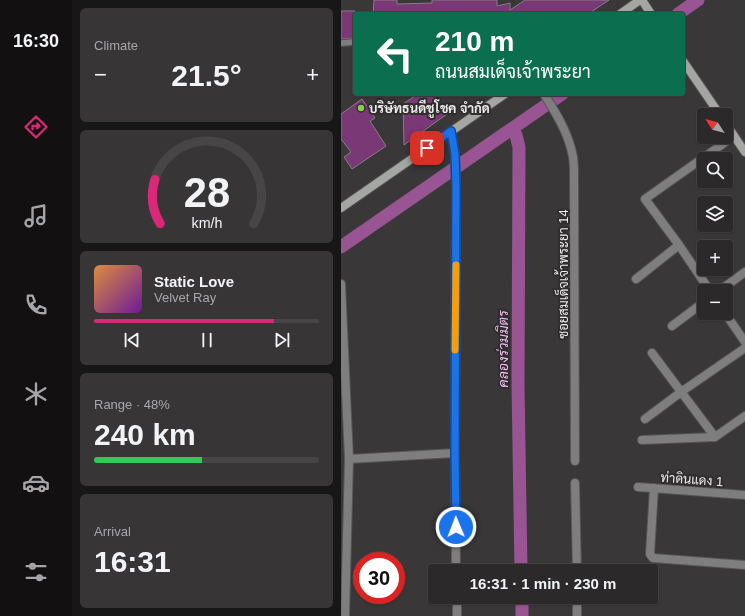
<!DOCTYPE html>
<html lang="en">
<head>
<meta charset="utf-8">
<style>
  body { margin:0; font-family:Helvetica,Sarabun,sans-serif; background:#383537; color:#f1f3f6; height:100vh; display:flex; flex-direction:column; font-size:15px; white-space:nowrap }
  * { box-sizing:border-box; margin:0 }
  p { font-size:13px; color:#a6a6a9 }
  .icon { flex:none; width:22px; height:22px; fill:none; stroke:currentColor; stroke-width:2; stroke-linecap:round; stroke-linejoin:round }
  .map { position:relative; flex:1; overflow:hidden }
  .drawer { display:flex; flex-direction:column; gap:8px; padding:8px; background:#181718; width:269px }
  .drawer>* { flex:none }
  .guide { position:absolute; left:12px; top:12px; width:332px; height:84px; border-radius:4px; box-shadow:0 1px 3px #0004,0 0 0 1px #484547; background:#0b6e4f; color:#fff; overflow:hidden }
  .needle { width:26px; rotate:306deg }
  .controls { position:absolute; left:356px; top:108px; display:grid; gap:8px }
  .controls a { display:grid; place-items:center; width:36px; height:36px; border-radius:4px; background:#2c292b; box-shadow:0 1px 3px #0004,0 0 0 1px #484547; font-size:20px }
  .speed { position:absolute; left:12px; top:552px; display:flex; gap:8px; font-size:20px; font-weight:700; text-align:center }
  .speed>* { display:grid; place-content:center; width:52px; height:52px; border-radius:50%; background:#2c292b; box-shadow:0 1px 3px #0004,0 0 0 1px #484547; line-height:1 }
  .speed .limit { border:6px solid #d22; background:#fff; color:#111 }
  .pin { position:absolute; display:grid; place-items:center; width:34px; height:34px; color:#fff; margin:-17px; border-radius:8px; box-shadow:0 2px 6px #0006 }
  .me { position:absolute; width:44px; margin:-22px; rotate:359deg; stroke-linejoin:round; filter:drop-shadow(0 0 3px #0008) }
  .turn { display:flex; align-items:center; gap:14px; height:84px; padding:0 16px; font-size:18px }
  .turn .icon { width:52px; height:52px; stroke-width:2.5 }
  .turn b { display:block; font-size:28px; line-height:34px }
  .big { font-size:30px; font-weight:700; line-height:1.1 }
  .drawer .widget { flex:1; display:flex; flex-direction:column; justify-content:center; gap:6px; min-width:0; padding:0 14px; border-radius:6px; background:#383537 }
  .drawer .dial { align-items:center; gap:0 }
  .dial svg { height:104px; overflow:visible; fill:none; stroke:#484547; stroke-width:7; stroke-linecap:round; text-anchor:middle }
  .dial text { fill:#f1f3f6; stroke:none }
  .song { display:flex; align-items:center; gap:12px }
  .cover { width:48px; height:48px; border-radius:6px; background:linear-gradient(135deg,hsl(30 70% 55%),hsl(280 70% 35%)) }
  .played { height:4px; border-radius:2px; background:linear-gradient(90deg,#db2777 80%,#484547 80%) }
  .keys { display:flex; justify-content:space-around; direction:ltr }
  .heat { display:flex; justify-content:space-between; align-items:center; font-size:22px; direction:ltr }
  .charge { height:6px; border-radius:3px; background:linear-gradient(90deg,#34c759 48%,#484547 0) }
  .trip { position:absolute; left:87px; top:564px; width:230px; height:40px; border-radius:4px; background:#2c292b; box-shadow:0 1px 3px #0004,0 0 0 1px #484547; font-weight:700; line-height:40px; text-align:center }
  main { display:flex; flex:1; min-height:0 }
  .dock { display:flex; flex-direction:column; width:72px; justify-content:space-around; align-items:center; background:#121011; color:#a6a6a9 }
  .dock .icon { width:28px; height:28px }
  .dock .active { color:#db2777 }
  .dock b { font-size:18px; color:#f1f3f6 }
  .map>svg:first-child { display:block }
</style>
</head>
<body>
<main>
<nav class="dock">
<b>16:30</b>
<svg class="icon active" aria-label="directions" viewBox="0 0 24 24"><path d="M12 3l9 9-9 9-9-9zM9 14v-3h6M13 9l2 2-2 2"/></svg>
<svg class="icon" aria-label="music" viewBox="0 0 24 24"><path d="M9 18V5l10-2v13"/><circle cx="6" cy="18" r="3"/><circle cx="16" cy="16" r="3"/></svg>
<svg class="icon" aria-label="phone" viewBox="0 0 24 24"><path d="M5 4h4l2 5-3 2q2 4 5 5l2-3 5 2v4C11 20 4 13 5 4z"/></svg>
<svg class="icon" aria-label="climate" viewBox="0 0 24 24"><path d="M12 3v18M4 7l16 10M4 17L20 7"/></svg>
<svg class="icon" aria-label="car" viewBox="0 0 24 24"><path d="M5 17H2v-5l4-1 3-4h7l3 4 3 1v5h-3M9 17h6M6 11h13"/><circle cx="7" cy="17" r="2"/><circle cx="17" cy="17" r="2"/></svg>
<svg class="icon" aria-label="filters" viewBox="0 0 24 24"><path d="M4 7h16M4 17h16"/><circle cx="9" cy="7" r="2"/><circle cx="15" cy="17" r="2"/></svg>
</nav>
<section class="drawer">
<div class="widget"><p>Climate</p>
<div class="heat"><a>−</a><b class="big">21.5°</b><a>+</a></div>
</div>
<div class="widget dial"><svg viewBox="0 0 100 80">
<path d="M14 69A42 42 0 1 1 86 69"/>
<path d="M14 69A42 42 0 0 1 10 35" stroke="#db2777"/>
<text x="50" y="56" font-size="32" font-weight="700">28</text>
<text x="50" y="72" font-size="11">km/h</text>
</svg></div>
<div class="widget">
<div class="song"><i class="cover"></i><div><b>Static Love</b><p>Velvet Ray</p></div></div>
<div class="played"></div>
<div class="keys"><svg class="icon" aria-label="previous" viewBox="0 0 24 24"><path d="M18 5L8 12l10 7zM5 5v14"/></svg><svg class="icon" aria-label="pause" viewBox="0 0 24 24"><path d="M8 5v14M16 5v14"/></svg><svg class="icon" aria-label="next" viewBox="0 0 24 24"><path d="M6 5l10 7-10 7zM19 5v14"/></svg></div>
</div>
<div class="widget"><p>Range · 48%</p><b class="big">240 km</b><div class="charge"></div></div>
<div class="widget"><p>Arrival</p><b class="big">16:31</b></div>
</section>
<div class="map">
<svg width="404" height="616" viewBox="0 0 404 616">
  <rect width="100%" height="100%" fill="#3a3739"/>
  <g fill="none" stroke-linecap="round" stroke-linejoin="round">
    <path stroke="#985493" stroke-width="13" d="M337 14 357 0
      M171 129 175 135 178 147 177 385 180 571
      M0 247 221 94
      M181 597V616"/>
  </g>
  <path fill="#7b3876" stroke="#837f82" d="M33 0H56V4L91 3V0H156V6L169 3V10L184 0H268L247 14H32Z
    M0 11H14V38L0 39Z
    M77 94H92L106 114 63 145 62 104Z
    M21 99 34 118 29 121 45 146 11 169 3 157 10 152 0 139V114Z"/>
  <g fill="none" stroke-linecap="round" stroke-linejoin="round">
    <g stroke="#575456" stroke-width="8">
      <path id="lane" d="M0 43 14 42"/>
    </g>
    <g stroke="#575456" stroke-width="10">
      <path id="street" d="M203 94C215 113 228 134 232 157 233 163 233 169 233 175L234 461
        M110 131 114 154 115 186 114 453 115 571
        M295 279 338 245
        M0 284 8 459 4 616
        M369 291 338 245 304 199 393 136
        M378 291 404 272
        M384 313 404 342
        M331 326 363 302
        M311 353 374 437
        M304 419 340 392 404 348
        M301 440 374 437 404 416
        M8 459 114 453
        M234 483 236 571
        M297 487 404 495
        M313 488 309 554 312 558 404 565
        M116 597V616
        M236 597V616"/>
    </g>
    <g stroke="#575456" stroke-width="10">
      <path id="secondary" d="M301 0 310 14
        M279 14 299 0
        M342 61 379 115
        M385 124 404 152
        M0 208 164 94"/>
    </g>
    <use href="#lane" stroke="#7d7e7d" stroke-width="5.5"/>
    <use href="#street" stroke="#7d7e7d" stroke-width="8"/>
    <use href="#secondary" stroke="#a4a6a3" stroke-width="8"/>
  </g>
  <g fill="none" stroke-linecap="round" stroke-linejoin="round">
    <g stroke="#114b97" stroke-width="10">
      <path id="route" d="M86 148 110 131 114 154 115 186 114 453 115 527"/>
    </g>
    <use href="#route" stroke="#1a73e8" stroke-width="7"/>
    <path stroke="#f59e0b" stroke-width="7" d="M114 350 115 265"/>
  </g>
  <circle fill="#86cf4c" stroke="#302d2f" stroke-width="1.5" cx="20" cy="108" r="4"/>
  <g text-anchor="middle" stroke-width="4" stroke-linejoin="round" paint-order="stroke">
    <g font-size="13" font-weight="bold" fill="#edebec" stroke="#302d2f" text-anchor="start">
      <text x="28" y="113">บริษัทธนดีชูโชค จำกัด</text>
    </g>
    <g font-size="13" fill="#edebec" stroke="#302d2f">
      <text transform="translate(222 274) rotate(-90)" y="5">ซอยสมเด็จเจ้าพระยา 14</text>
      <text transform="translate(351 479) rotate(4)" y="5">ท่าดินแดง 1</text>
    </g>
    <g font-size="14" font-style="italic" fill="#f7bef0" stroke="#302d2f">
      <text transform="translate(162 349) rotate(-90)" y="5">คลองร่วมมิตร</text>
    </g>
  </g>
</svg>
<div class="controls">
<a><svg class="needle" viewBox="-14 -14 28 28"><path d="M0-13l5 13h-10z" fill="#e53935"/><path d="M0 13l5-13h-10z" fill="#a6a6a9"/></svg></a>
<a><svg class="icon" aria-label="search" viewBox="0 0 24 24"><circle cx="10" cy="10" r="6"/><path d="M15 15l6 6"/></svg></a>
<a><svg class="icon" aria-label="layers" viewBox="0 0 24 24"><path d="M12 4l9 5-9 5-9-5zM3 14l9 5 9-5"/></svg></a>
<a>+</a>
<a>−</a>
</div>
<div class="speed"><div class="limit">30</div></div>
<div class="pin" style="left:86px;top:148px;background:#d93025"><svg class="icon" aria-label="arrive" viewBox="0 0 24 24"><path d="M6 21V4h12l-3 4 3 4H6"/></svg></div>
<svg class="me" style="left:115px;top:527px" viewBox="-20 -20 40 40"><circle r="17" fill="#1a73e8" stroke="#fff" stroke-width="3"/><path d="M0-11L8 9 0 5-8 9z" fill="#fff"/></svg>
<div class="trip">16:31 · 1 min · 230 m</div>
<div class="guide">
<div class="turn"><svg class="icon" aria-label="left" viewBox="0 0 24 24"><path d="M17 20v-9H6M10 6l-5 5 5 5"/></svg><div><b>210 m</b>ถนนสมเด็จเจ้าพระยา</div></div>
</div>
</div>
</main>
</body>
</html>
